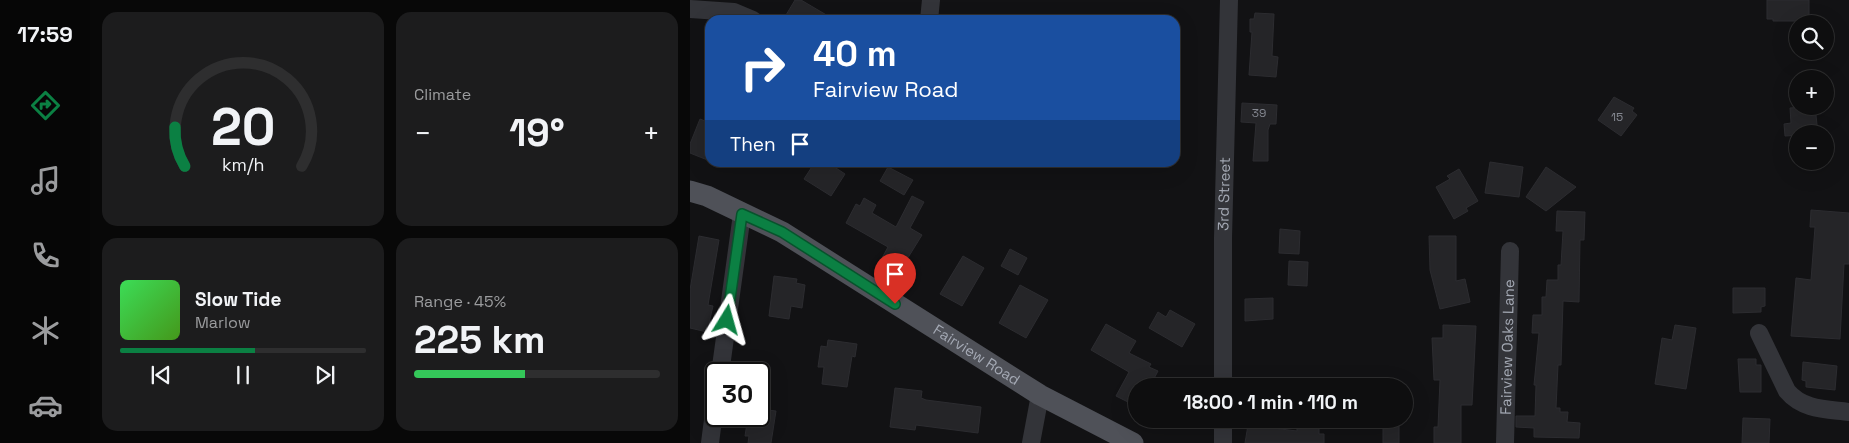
<!DOCTYPE html>
<html lang="en">
<head>
<meta charset="utf-8">
<style>
  body { margin:0; font-family:"Space Grotesk",sans-serif; background:#1c1c1d; color:#f1f3f6; height:100vh; display:flex; flex-direction:column; font-size:19px; white-space:nowrap }
  * { box-sizing:border-box; margin:0 }
  p { font-size:16px; color:#9b9c9e }
  .icon { flex:none; width:28px; height:28px; fill:none; stroke:currentColor; stroke-width:2; stroke-linecap:round; stroke-linejoin:round }
  .map { position:relative; flex:1; overflow:hidden }
  .drawer { display:flex; flex-direction:column; gap:12px; padding:12px; background:#080808; width:600px }
  .drawer>* { flex:none }
  .hud { position:absolute; left:15px; top:15px; width:475px; height:152px; border-radius:15px; box-shadow:0 5px 20px #0002,0 0 0 1px #2e2e2f; background:#1a4fa0; color:#fff; overflow:hidden }
  .tools { position:absolute; left:1099px; top:15px; display:grid; gap:10px }
  .tools a { display:grid; place-items:center; width:45px; height:45px; border-radius:50%; background:#0e0e0f; box-shadow:0 5px 20px #0002,0 0 0 1px #2e2e2f; font-size:25px }
  .speed { position:absolute; left:15px; top:362px; display:flex; gap:10px; font-size:25px; font-weight:700; text-align:center }
  .speed>* { display:grid; place-content:center; width:65px; height:65px; border-radius:50%; background:#0e0e0f; box-shadow:0 5px 20px #0002,0 0 0 1px #2e2e2f; line-height:1 }
  .speed .limit { border:2px solid #111; border-radius:8px; background:#fff; color:#111 }
  .pin { position:absolute; display:grid; place-items:center; width:42px; height:42px; color:#fff; margin:-51px -21px; border-radius:50% 50% 50% 0; rotate:-45deg; box-shadow:0 0 5px #0007 }
  .pin .icon { rotate:45deg }
  .me { position:absolute; width:55px; margin:-28px; rotate:8deg; stroke-linejoin:round; filter:drop-shadow(0 0 4px #0008) }
  .turn { display:flex; align-items:center; gap:18px; height:105px; padding:0 25px; font-size:22px }
  .turn .icon { width:65px; height:65px; stroke-width:2.5 }
  .turn b { display:block; font-size:35px; line-height:42px }
  .then { display:flex; align-items:center; height:48px; padding:0 25px; background:#0003; gap:10px; font-size:19px }
  .big { font-size:38px; font-weight:800; line-height:1.1 }
  .drawer .widget { flex:1; display:flex; flex-direction:column; justify-content:center; gap:8px; min-width:0; padding:0 18px; border-radius:15px; background:#1c1c1d }
  .drawer .dial { align-items:center; gap:0 }
  .dial svg { height:130px; overflow:visible; fill:none; stroke:#2e2e2f; stroke-width:7; stroke-linecap:round; text-anchor:middle }
  .dial text { fill:#f1f3f6; stroke:none }
  .song { display:flex; align-items:center; gap:15px }
  .cover { width:60px; height:60px; border-radius:8px; background:linear-gradient(135deg,hsl(130 70% 55%),hsl(100 70% 35%)) }
  .played { height:5px; border-radius:2px; background:linear-gradient(90deg,#0b8043 55%,#2e2e2f 55%) }
  .keys { display:flex; justify-content:space-around; direction:ltr }
  .heat { display:flex; justify-content:space-between; align-items:center; font-size:28px; direction:ltr }
  .charge { height:8px; border-radius:4px; background:linear-gradient(90deg,#34c759 45%,#2e2e2f 0) }
  .drawer .tiles { flex:1; display:grid; gap:12px; grid-template-columns:repeat(2,1fr) }
  .trip { position:absolute; left:438px; top:378px; width:285px; height:50px; border-radius:25px; background:#0e0e0f; box-shadow:0 5px 20px #0002,0 0 0 1px #2e2e2f; font-weight:800; line-height:50px; text-align:center }
  main { display:flex; flex:1; min-height:0 }
  .dock { display:flex; flex-direction:column; width:90px; justify-content:space-around; align-items:center; background:#060606; color:#9b9c9e }
  .dock .icon { width:35px; height:35px }
  .dock .on { color:#0b8043 }
  .dock b { font-size:22px; color:#f1f3f6 }
  .map>svg:first-child { display:block }
</style>
</head>
<body>
<main>
<nav class="dock">
<b>17:59</b>
<svg class="icon on" aria-label="directions" viewBox="0 0 24 24"><path d="M12 3l9 9-9 9-9-9zM9 14v-3h6M13 9l2 2-2 2"/></svg>
<svg class="icon" aria-label="music" viewBox="0 0 24 24"><path d="M9 18V5l10-2v13"/><circle cx="6" cy="18" r="3"/><circle cx="16" cy="16" r="3"/></svg>
<svg class="icon" aria-label="phone" viewBox="0 0 24 24"><path d="M5 4h4l2 5-3 2q2 4 5 5l2-3 5 2v4C11 20 4 13 5 4z"/></svg>
<svg class="icon" aria-label="climate" viewBox="0 0 24 24"><path d="M12 3v18M4 7l16 10M4 17L20 7"/></svg>
<svg class="icon" aria-label="car" viewBox="0 0 24 24"><path d="M5 17H2v-5l4-1 3-4h7l3 4 3 1v5h-3M9 17h6M6 11h13"/><circle cx="7" cy="17" r="2"/><circle cx="17" cy="17" r="2"/></svg>
</nav>
<section class="drawer">
<div class="tiles">
<div class="widget dial"><svg viewBox="0 0 100 80">
<path d="M14 69A42 42 0 1 1 86 69"/>
<path d="M14 69A42 42 0 0 1 8 45" stroke="#0b8043"/>
<text x="50" y="56" font-size="32" font-weight="700">20</text>
<text x="50" y="72" font-size="11">km/h</text>
</svg></div>
<div class="widget"><p>Climate</p>
<div class="heat"><a>−</a><b class="big">19°</b><a>+</a></div>
</div>
<div class="widget">
<div class="song"><i class="cover"></i><div><b>Slow Tide</b><p>Marlow</p></div></div>
<div class="played"></div>
<div class="keys"><svg class="icon" aria-label="previous" viewBox="0 0 24 24"><path d="M18 5L8 12l10 7zM5 5v14"/></svg><svg class="icon" aria-label="pause" viewBox="0 0 24 24"><path d="M8 5v14M16 5v14"/></svg><svg class="icon" aria-label="next" viewBox="0 0 24 24"><path d="M6 5l10 7-10 7zM19 5v14"/></svg></div>
</div>
<div class="widget"><p>Range · 45%</p><b class="big">225 km</b><div class="charge"></div></div>
</div>
</section>
<div class="map">
<svg width="1159" height="443" viewBox="0 0 1159 443">
  <rect width="100%" height="100%" fill="#121214"/>
  <path fill="#252528" stroke="#2c2c30" d="M105 0H111L145 20H93Z
    M1077 0H1119V21H1083V19H1077Z
    M565 13 584 14 582 56 588 57 586 77 559 75 562 32H560V19H564Z
    M924 97 944 108 942 111 947 115 931 136 908 120Z
    M552 103 587 105 586 124H580L578 130V161H563L566 123 551 122Z
    M1125 106 1128 134 1095 136 1094 124 1101 123 1100 108Z
    M10 119 20 123V161L0 153V144Z
    M125 162H137L155 174 141 196 114 179Z
    M800 162 833 167 829 197 795 193Z
    M198 167 223 180 214 195 190 181Z
    M856 167 886 187 856 211 836 197Z
    M769 169 788 201 776 208 778 211 764 219 746 187 760 179 757 176Z
    M222 196 234 202 220 228 232 235 211 269 192 258 198 247 156 223 166 204 170 206 174 198 186 205 182 213 206 227Z
    M1121 210 1159 213V264H1154L1150 339 1101 336 1106 278 1121 280 1125 227H1120Z
    M867 211 895 212 894 240H890L889 302 873 301 871 365H868L866 408H870V412H878L877 422 890 423 889 438 844 437V428L826 427V416H845L846 385H844L849 333H842L843 315H852V297H856L857 280H868V265H871L873 231H866Z
    M590 229 610 231 609 254 589 253Z
    M9 236 29 240 18 305 23 306 17 332 0 328V290Z
    M739 236H766V281L775 279 780 302 750 309 740 270Z
    M320 249 337 258 328 275 311 266Z
    M273 256 294 268 272 306 250 294Z
    M599 261 618 262 617 286 598 285Z
    M84 276 107 279 106 283 115 285 112 308 101 306 99 319 79 316Z
    M330 285 358 300 336 338 309 323Z
    M1043 288H1075V306L1071 307V312L1043 313Z
    M583 298V319L555 321V299Z
    M480 310 505 324 492 347 459 328 468 312 476 317Z
    M416 324 446 341 439 353 461 364 459 367 468 371 460 386H446V406L426 396 439 372 401 350Z
    M753 325 786 326 782 405H771V443H744V427H748L750 380H744L742 338H753Z
    M985 325 1006 328 996 389 965 384 972 338 982 340Z
    M138 340 167 344 165 357 162 356 157 387 132 384 134 367H128L131 346 137 347Z
    M1048 359H1066V365H1071V392H1050Z
    M1113 362 1147 366 1145 390 1116 387V381L1112 380Z
    M205 388 232 391 231 398 236 400 291 407 288 433 226 425 225 430 200 427Z
    M69 409 86 411 81 443H58L59 436H55L57 423H61L62 416H69Z
    M1053 418 1080 419 1079 443H1052Z
    M709 424V443H693V425Z
    M558 425 607 431V427H629V434H634V443H555Z"/>
  <g fill="none" stroke-linecap="round" stroke-linejoin="round">
    <g stroke="#333439" stroke-width="18">
      <path d="M0 9 44 12 63 20"/>
      <path d="M239 20 241 0"/>
      <path d="M1069 333 1097 391C1113 410 1136 409 1159 412"/>
      <path d="M30 374 52 214"/>
      <path id="s1" d="M533 386V238L539 0"/>
      <path d="M533 419V443"/>
      <path d="M20 443 26 397"/>
      <path d="M341 443 350 395"/>
      <path id="s2" d="M815 443 820 251"/>
    </g>
    <path stroke="#4f5158" stroke-width="21" id="s3" d="M0 191 17 196 92 232 350 395 443 443"/>
  </g>
  <g fill="none" stroke-linecap="round" stroke-linejoin="round">
    <g stroke="#07532c" stroke-width="12">
      <path id="route" d="M37 320 52 214 92 232 205 304"/>
    </g>
    <use href="#route" stroke="#0b8043" stroke-width="9"/>
  </g>
  <g text-anchor="middle" stroke-width="5" stroke-linejoin="round" paint-order="stroke">
    <g font-size="12" fill="#848790">
      <text x="569" y="117">39</text>
      <text x="927" y="121">15</text>
    </g>
    <g font-size="15" fill="#a4a9b4" stroke="#0d0d0f">
      <text dy="5" stroke="none"><textPath href="#s1" startOffset="192">3rd Street</textPath></text>
      <text dy="5" stroke="none"><textPath href="#s2" startOffset="96">Fairview Oaks Lane</textPath></text>
      <text dy="5" stroke="none"><textPath href="#s3" startOffset="331">Fairview Road</textPath></text>
    </g>
  </g>
</svg>
<div class="tools">
<a><svg class="icon" aria-label="search" viewBox="0 0 24 24"><circle cx="10" cy="10" r="6"/><path d="M15 15l6 6"/></svg></a>
<a>+</a>
<a>−</a>
</div>
<div class="speed"><div class="limit">30</div></div>
<div class="pin" style="left:205px;top:304px;background:#d93025"><svg class="icon" aria-label="arrive" viewBox="0 0 24 24"><path d="M6 21V4h12l-3 4 3 4H6"/></svg></div>
<svg class="me" style="left:37px;top:320px" viewBox="-20 -20 40 40"><path d="M0-17L14 15 0 8-14 15z" fill="#0b8043" stroke="#fff" stroke-width="4"/></svg>
<div class="trip">18:00 · 1 min · 110 m</div>
<div class="hud">
<div class="turn"><svg class="icon" aria-label="right" viewBox="0 0 24 24"><path d="M7 20v-9h11M14 6l5 5-5 5"/></svg><div><b>40 m</b>Fairview Road</div></div>
<div class="then">Then<svg class="icon" aria-label="arrive" viewBox="0 0 24 24"><path d="M6 21V4h12l-3 4 3 4H6"/></svg></div>
</div>
</div>
</main>
</body>
</html>
